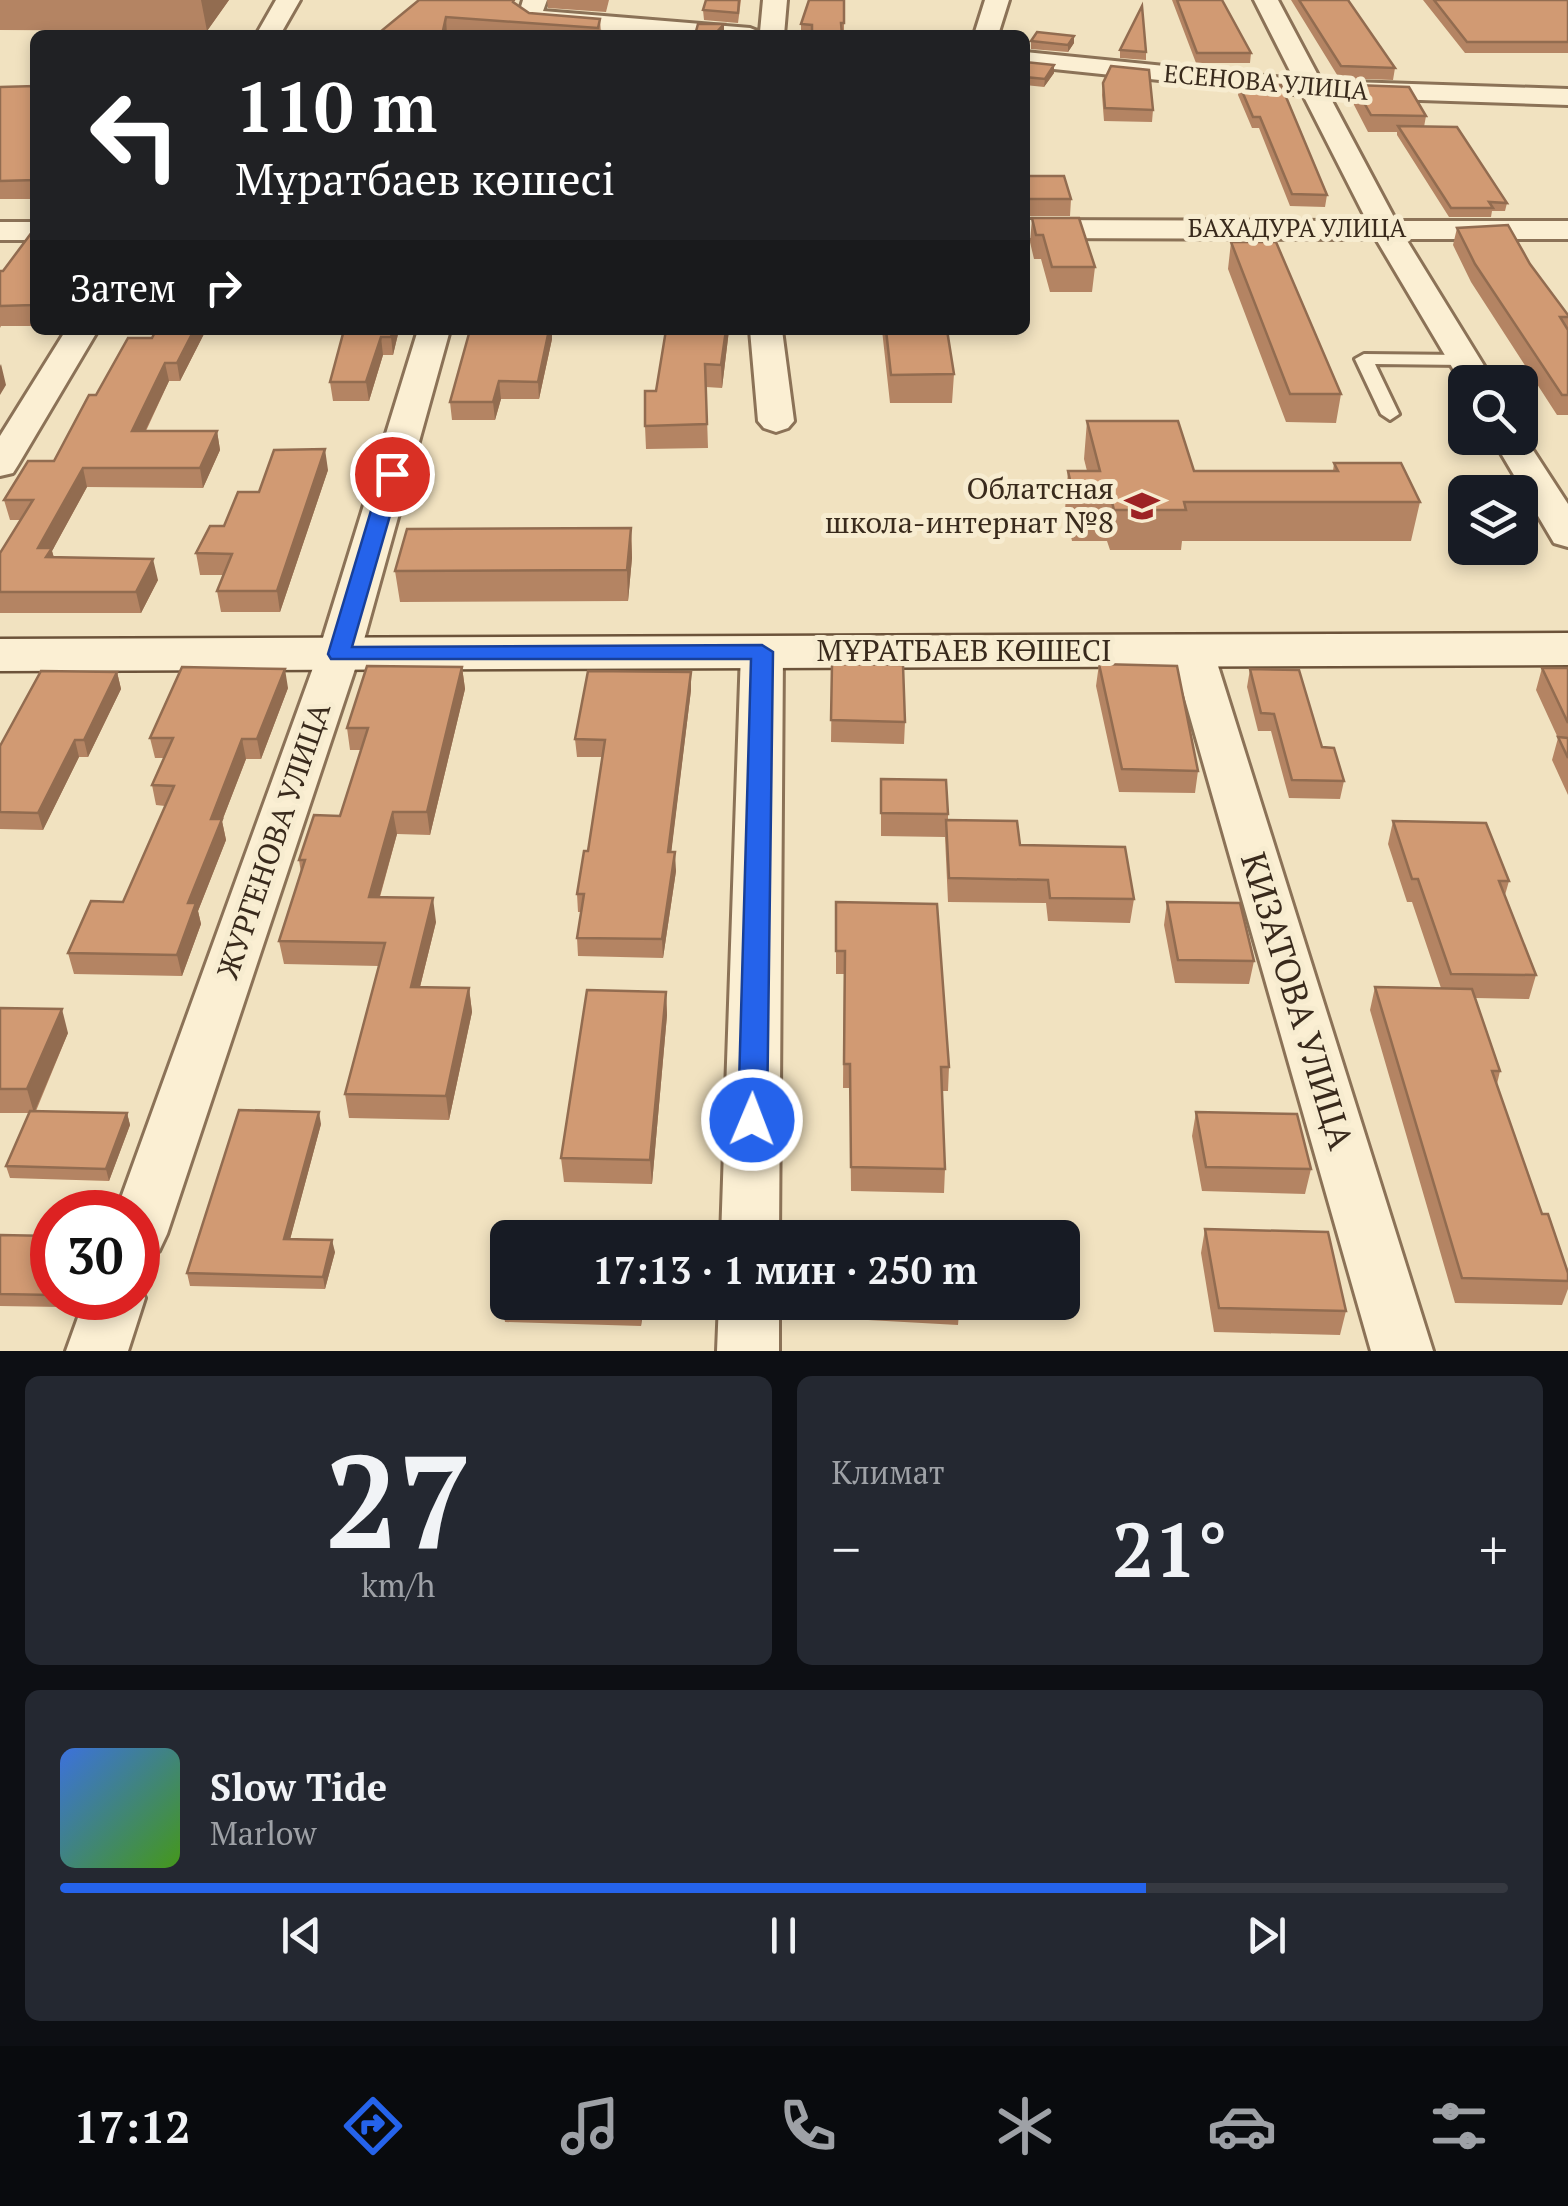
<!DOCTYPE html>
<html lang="ru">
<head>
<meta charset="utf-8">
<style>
  body { margin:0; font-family:"PT Serif",serif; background:#242831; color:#f1f3f6; height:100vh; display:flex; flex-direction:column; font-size:38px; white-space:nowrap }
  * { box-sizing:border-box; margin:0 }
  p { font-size:32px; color:#9ea1a6 }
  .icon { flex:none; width:55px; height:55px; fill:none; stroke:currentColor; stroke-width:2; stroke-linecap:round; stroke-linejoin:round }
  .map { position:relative; height:1351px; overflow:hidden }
  .details { display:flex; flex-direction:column; gap:25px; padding:25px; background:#0d0f14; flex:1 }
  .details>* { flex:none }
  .guide { position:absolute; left:30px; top:30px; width:1000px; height:305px; border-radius:15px; box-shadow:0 5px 15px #0003; background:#202124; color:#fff; overflow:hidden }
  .fabs { position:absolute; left:1448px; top:365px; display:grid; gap:20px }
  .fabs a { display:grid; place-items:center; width:90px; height:90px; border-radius:15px; background:#171b24; box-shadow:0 5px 15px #0003; font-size:50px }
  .speed { position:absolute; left:30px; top:1190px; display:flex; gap:20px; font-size:50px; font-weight:700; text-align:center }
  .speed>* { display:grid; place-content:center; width:130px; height:130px; border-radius:50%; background:#171b24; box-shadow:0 5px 15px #0003; line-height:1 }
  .speed .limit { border:15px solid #d22; background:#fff; color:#111 }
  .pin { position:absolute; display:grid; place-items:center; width:85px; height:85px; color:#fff; margin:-42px; border:5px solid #fff; border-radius:50%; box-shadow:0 2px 10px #0007 }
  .me { position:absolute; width:110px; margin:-55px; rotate:1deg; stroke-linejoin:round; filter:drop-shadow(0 0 8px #0008) }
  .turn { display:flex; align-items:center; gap:35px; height:210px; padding:0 40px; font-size:45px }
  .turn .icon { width:130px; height:130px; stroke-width:2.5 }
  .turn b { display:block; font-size:70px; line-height:85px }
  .then { display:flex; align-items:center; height:95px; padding:0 40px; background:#0003; gap:20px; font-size:38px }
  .big { font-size:75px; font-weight:800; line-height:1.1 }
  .details .widget { flex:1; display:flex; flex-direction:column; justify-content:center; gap:15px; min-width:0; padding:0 35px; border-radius:15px; background:#242831 }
  .details .dial { align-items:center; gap:0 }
  .dial b { font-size:130px; line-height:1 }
  .song { display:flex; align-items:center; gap:30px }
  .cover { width:120px; height:120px; border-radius:15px; background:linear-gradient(135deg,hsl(220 70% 55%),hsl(100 70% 35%)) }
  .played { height:10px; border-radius:5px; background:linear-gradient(90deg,#2563eb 75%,#363941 75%) }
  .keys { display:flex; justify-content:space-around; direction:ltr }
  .heat { display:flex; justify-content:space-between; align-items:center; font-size:55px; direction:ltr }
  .details .tiles { flex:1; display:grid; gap:25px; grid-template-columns:1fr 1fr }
  .widget:last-child { grid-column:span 2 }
  .trip { position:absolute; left:490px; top:1220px; width:590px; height:100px; border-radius:15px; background:#171b24; box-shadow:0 5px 15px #0003; font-weight:800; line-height:100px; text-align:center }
  .tab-bar { display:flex; height:160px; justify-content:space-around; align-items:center; background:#090b0e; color:#9ea1a6 }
  .tab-bar .icon { width:70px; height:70px }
  .tab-bar .selected { color:#2563eb }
  .tab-bar b { font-size:45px; color:#f1f3f6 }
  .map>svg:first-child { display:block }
</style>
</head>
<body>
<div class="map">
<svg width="1568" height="1351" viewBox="0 0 1568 1351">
  <rect width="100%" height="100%" fill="#f1e2c0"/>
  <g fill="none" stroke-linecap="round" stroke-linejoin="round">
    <g stroke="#8b7257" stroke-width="6">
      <path id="lane" d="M1364 354 1464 355 1473 360 1464 365 1375 364 1399 414 1390 420 1381 414 1355 359Z"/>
    </g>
    <g stroke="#8b7257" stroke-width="6">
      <path id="street" d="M276 0H300L280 35H256Z
        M523 0H547L543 11 750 28 760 32 763 0H787L784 35H663L530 24 518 17Z
        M985 0H1009L998 35H974Z
        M1254 0H1278L1321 81 1568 89V105L1330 97 1396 221H1568V239H1406L1494 382H1465V389L1376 239 1025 238V220L1367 221 1303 95 1025 66V52L1294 79Z
        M0 222H35V240H0Z
        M66 330H98L18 465 13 473 0 476V436Z
        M418 330H450L360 654 167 1234 159 1251 138 1258V1212H116L318 654Z
        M750 330H782L794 421 788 428 776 432 764 428 758 421Z
        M1520 430 1568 504V547L1554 543 1492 438H1520Z
        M1192 637 1207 641 1213 650 1433 1351H1371L1171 650 1177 641Z
        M762 639 777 643 783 652 779 1238H721L741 652 747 643Z
        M138 1282 145 1298 128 1351H66L85 1298H138Z
        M719 1302H779V1351H717Z"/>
    </g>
    <g stroke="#6c533a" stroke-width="5">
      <path id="secondary" d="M1568 633V665L0 671V639Z"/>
    </g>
    <use href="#lane" fill="#fbefd3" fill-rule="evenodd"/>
    <use href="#street" fill="#fbefd3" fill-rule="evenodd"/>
    <use href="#secondary" fill="#fbefd3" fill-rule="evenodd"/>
  </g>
  <path fill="#b48463" d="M0 0H229L207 31 0 30Z
    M419 0 519 6 529 13 600 19 601 34V35H494L448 32 447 35H380V32Z
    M547 0H609L606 12 548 8Z
    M706 0H741L738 23 704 20 703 10Z
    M844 0V31L801 32V24Z
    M1172 0H1222L1251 53 1250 63H1196Z
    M1291 0H1348L1395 68 1393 80 1339 78Z
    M1423 0H1568V53H1465Z
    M1074 36V43L1068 52 1031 49V41Z
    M1120 50 1146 52V60L1120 58Z
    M1025 62 1054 73 1044 87 1025 85Z
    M1103 83 1153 110 1152 122 1104 121 1102 95Z
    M1239 84 1327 195 1325 207 1290 206 1259 128H1252L1238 95Z
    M1354 85 1426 116 1424 127 1507 203 1505 211H1492L1491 217H1449L1397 135V132H1368L1352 101Z
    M35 86V199H0V87Z
    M1025 176 1071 199 1070 216H1025Z
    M1032 218 1095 267 1092 292H1050L1041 259H1034L1030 242Z
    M35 228V326H1L0 328V271H3Z
    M1457 228 1530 264 1568 315V415H1557L1471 282 1453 245Z
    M1231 242 1341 394 1336 423 1286 422 1228 269Z
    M206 330 180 381H169L146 431H217L220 450 203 488 87 487 52 551 54 558 158 580 141 613H0V553L20 520H10L4 500 54 461 96 395 152 338Z
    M344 330H399L393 355H383L369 401H333L330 382Z
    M470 330H552V339L539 399H501L495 420H452L450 402Z
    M643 330H729L722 388 706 387 708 448 646 449 645 426 656 391 665 334 643 335Z
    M882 330H947L954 374 952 403H890Z
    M1087 421 1194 471H1333L1334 463 1420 502 1411 541H1182L1181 550H1110L1107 541H1072L1065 510 1068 471H1087L1084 459Z
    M328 470 280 612H221L217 591 223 575H200L196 553 259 492Z
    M631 528 632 558 628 601 400 602 395 571Z
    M832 664 905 722 904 744 831 742Z
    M1099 664 1198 771 1195 793 1119 792 1096 686Z
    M462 667 465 689 430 835 397 834 380 897 436 922 420 987 469 988 472 1012 449 1120 349 1118 345 1094 379 966 284 964 279 941 301 873 299 860 340 816 361 750H350L347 728Z
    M1542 668H1568V795L1552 760 1558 738 1536 690Z
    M1250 669 1322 747 1344 781 1340 799 1289 798 1271 731H1258L1247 687Z
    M117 672 121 689 88 757H79L43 830 0 829V746Z
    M288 688 261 759H246L222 821 226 840 198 911 201 924 182 976 74 974 68 953 123 902 165 806 156 805 152 785 164 758H155L150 738Z
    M691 690 671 852 676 871 663 958 578 956 577 938 581 912H578L577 894 588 851 602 757H577L575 739Z
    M881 779 948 814V820L1020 845 1134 899 1130 923 1048 921 1046 903 948 902 945 837 881 836Z
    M1393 821 1509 881 1505 895 1536 975 1529 999 1475 998 1500 1071 1497 1084 1542 1214 1568 1273V1289L1562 1305 1455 1303 1370 1010 1375 987 1441 988 1412 902H1407L1388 844Z
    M836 902 949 1067 948 1091H942L945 1169 944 1193 851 1191 850 1088H843L844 974H836Z
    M1167 902 1254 961 1249 984 1175 983 1164 925Z
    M666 992 667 1015 652 1184 564 1182 561 1158Z
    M0 1008 68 1033 36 1111 127 1113 130 1125 109 1181 10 1178 6 1166 29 1113H0Z
    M1196 1112 1311 1169 1305 1194 1202 1191 1192 1136Z
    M321 1124 290 1239 335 1252 325 1289 190 1286 187 1273Z
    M1205 1229 1346 1311 1340 1335 1214 1332 1201 1253Z
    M0 1235 52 1236V1298H66L62 1307 0 1306Z
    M508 1261V1302H644L641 1326 505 1322 501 1298Z
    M851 1302H960L958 1325 850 1319Z"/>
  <path fill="#926c50" d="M201 0H229L207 31Z
    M446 17 447 35H442Z
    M724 24V35H714Z
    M1074 36V43L1068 52V45Z
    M1054 65V73L1044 87 1045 79Z
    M194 330H206L180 381 177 363Z
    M393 330H399L393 355 391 337Z
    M549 330H552V339L539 399 538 382Z
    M726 330H729L722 388 721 365Z
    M381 337 383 355 369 401 366 382Z
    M165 363 169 381 136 450 132 431Z
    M1 364 6 385 0 395V366Z
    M499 381 501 399 495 420 493 402Z
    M217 431 220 450 203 488 200 468Z
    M325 449 328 470 280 612 277 591Z
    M83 468 87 487 52 551 57 568 38 548Z
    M631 528 632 558 628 601 627 570Z
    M153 559 158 580 141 613 136 592Z
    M462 667 465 689 430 835 427 812Z
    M285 669 288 688 261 759 257 739Z
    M117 672 121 689 88 757 84 740Z
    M691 672V690L669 871 668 852Z
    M242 739 246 759 222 821 226 840 198 911 201 924 182 976 177 955 188 903 211 819Z
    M75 740 79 757 43 830 38 813Z
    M393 812 397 834 373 920 369 897Z
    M675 852 676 871 663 958 662 939Z
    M433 898 436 922 414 1011 411 987Z
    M469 988 472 1012 449 1120 446 1096Z
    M666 992 667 1015 652 1184 650 1160Z
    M62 1009 68 1033 34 1113 27 1089Z
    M319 1112 321 1124 287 1251 284 1239Z
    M127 1113 130 1125 109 1181 106 1169Z
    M332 1240 335 1252 325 1289 323 1277Z
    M59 1298H66L62 1307Z
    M640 1302H644L641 1326Z"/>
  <path fill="#d19a73" stroke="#926c50" stroke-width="2.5" d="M419 0H514L513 2 529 13 600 19 598 28 446 17 442 35H407L380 32Z
    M706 0H739L738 13 703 10Z
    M809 0H844V23H841L842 35H812V25L801 24Z
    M1177 0H1222L1251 53H1197Z
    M1299 0H1348L1395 68 1341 66Z
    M1434 0H1568V42H1467Z
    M1142 6 1146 52 1120 50Z
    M698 24H724L714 35H695Z
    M1037 32 1074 36 1068 45 1031 41Z
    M1025 62 1054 65 1045 79 1025 77Z
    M1111 66 1149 70 1153 110 1105 108 1103 83Z
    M1239 84 1281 85 1327 195 1292 194 1260 117H1253Z
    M1354 85 1409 87 1426 116 1371 115Z
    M35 86V180L0 181V87Z
    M1398 126 1457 127 1507 203 1489 202 1493 208H1451Z
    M1025 176H1064L1071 199H1026Z
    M1032 218H1079L1095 267H1052L1043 235H1036Z
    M1508 225 1530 264 1568 315V317H1560L1568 330V395H1562L1475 264 1457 228Z
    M35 228V302L33 305 0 306V271H3Z
    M1231 242H1276L1341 394H1290Z
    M156 330H194L177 363H165L132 431H217L200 468H83L38 548H52L46 557 153 559 136 592H0V553L33 500H4L28 461H54L89 395H96L128 338H152Z
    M344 330H393L391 337H381L366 382H330Z
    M470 330H549L538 382 499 381 493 402H450Z
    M666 330H726L721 365 705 364 707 424 645 426V391H656Z
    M886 330H947L954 374 891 375Z
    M1087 421H1178L1194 471H1338L1334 463H1401L1420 502H1184L1186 510H1114L1112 502H1075L1068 471H1100Z
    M325 449 277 591H217L232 554 196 553 210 526H224L238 492H259L274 450Z
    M631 528 627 570 395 571 407 529Z
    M832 664 903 665 905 722 831 720Z
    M1099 664 1177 666 1198 771 1122 769Z
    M367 666 462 667 427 812H393L369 897 433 898 411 987 469 988 446 1096 345 1094 385 943 279 941 305 860H299L314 815 340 816 368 728H347Z
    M182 667 285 669 257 739H242L211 819H222L188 903H196L177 955 68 953 91 901 123 902 174 786 152 785 173 738H150Z
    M1542 668H1568V723Z
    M1250 669 1299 670 1322 747 1334 748 1344 781 1292 780 1274 714 1261 713Z
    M41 671 117 672 84 740H75L38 813 0 812V746Z
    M588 671 691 672 668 852H675L662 939 577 938 584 894H577L584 851H588L605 740 575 739Z
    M1558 737 1568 738V758Z
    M881 779 946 780 948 814 881 813Z
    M946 820 1017 821 1020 845 1125 847 1134 899 1050 898 1048 880 949 878Z
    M1393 821 1486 823 1509 881H1499L1536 975 1451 974 1418 879H1412Z
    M836 902 937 904 949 1067H941L945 1169 851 1167 850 1064H844L845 951H836Z
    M1167 902 1240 903 1254 961 1178 960Z
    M1375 987 1472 989 1500 1071H1492L1542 1214H1548L1568 1273V1281L1462 1278Z
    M587 990 666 992 650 1160 561 1158Z
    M0 1008 62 1009 27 1089H0Z
    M239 1110 319 1112 284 1239 332 1240 323 1277 187 1273Z
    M30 1111 127 1113 106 1169 6 1166Z
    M1196 1112 1297 1114 1311 1169 1206 1167Z
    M514 1223 647 1226 646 1238H511Z
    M853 1227 959 1232V1238H853Z
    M1205 1229 1328 1232 1346 1311 1219 1308Z
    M0 1235 52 1236V1295L0 1294Z
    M508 1261V1298H501Z"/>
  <path fill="#2563eb" stroke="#184099" stroke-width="2.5" d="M392 468 402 474 352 647 762 645 773 652 767 1120 763 1129 752 1132 742 1129 738 1120 751 659H331L328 654 382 474Z"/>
  <defs>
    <g id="school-bare" transform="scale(2.7)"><path d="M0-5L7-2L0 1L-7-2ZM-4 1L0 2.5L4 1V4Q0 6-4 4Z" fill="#9d2324" stroke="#f7ecd0" stroke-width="2.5" paint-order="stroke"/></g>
  </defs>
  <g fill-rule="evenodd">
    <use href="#school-bare" x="1142" y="506"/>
  </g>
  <g text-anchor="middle" stroke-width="10" stroke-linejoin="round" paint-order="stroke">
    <g font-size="25" fill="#392a1c" stroke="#f7ecd0">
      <text transform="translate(1266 82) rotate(5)" y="9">ЕСЕНОВА УЛИЦА</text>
      <text x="1297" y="237">БАХАДУРА УЛИЦА</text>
    </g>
    <g font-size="30" fill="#392a1c" stroke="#f7ecd0" text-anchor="end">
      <text x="1114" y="499">Облатсная<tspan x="1114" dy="34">школа-интернат №8</tspan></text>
    </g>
    <g font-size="30" fill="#392a1c" stroke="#f7ecd0">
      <text x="964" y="661">МҰРАТБАЕВ КӨШЕСІ</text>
      <text transform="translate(274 841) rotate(-71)" y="10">ЖУРГЕНОВА УЛИЦА</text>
    </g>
    <g font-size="35" fill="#392a1c" stroke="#f7ecd0">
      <text transform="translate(1297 1001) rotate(73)" y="12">КИЗАТОВА УЛИЦА</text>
    </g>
  </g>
</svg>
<div class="fabs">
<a><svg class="icon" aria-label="search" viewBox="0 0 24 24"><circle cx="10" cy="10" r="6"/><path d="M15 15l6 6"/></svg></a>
<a><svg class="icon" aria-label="layers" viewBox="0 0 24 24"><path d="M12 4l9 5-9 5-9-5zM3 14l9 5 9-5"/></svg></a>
</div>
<div class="speed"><div class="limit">30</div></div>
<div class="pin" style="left:392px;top:474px;background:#d93025"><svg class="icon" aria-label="arrive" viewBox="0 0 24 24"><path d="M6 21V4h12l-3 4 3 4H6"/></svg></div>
<svg class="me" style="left:752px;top:1120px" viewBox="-20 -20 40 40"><circle r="17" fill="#2563eb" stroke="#fff" stroke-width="3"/><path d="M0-11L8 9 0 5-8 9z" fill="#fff"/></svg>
<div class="trip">17:13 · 1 мин · 250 m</div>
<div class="guide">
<div class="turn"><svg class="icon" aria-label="left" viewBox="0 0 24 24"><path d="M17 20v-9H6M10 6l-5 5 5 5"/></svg><div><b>110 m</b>Мұратбаев көшесі</div></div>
<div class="then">Затем<svg class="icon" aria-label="right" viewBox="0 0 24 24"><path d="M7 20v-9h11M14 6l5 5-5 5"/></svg></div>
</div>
</div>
<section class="details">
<div class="tiles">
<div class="widget dial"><b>27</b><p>km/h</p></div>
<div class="widget"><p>Климат</p>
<div class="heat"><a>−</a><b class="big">21°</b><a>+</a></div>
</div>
<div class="widget">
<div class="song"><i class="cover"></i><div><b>Slow Tide</b><p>Marlow</p></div></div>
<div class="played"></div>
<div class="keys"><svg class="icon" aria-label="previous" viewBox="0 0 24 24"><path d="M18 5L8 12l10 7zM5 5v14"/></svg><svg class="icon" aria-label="pause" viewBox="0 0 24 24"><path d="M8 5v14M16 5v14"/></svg><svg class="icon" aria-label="next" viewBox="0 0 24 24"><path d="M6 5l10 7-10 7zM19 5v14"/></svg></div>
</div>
</div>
</section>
<nav class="tab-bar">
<b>17:12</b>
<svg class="icon selected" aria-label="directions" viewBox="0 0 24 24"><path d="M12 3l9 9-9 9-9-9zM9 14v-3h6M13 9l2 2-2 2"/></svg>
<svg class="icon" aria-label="music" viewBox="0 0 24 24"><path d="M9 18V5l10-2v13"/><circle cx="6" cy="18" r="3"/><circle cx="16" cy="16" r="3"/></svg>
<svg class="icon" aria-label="phone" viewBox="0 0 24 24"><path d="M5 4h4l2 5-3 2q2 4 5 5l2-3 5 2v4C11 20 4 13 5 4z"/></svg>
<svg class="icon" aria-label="climate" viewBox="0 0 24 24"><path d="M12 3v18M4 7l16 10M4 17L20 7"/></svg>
<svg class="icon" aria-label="car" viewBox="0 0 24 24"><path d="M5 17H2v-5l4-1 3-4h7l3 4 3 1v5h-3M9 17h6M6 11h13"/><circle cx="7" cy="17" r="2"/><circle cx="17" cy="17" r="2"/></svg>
<svg class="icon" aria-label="filters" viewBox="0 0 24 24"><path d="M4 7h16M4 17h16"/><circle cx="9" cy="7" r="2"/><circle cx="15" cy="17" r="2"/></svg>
</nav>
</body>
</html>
